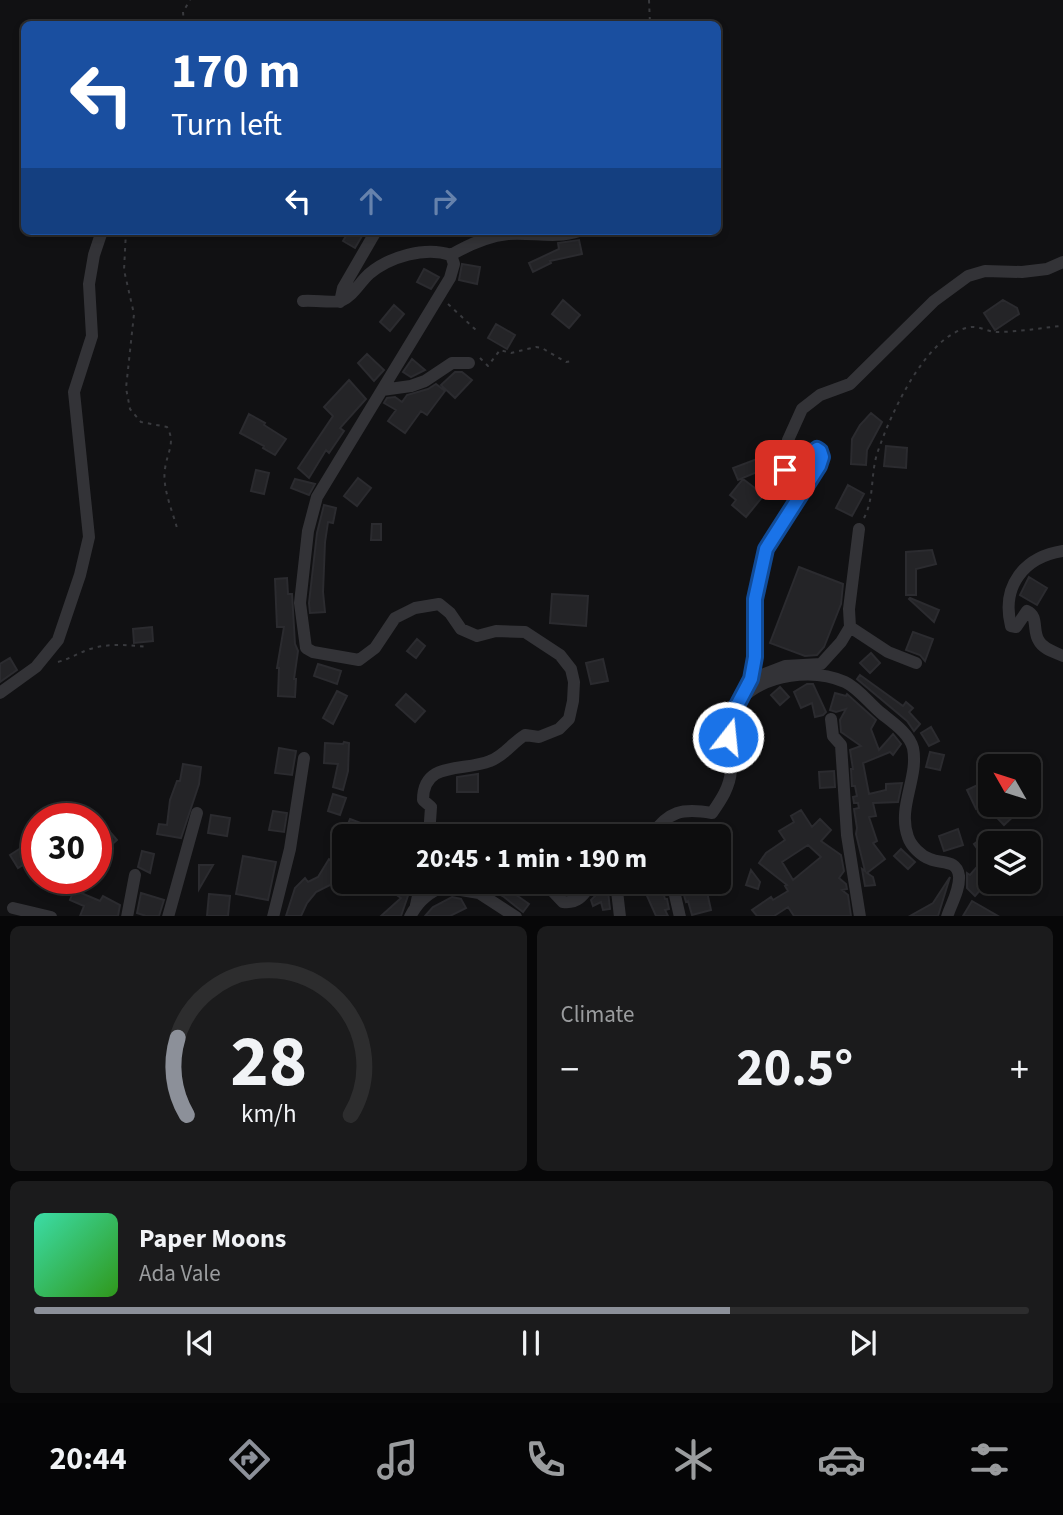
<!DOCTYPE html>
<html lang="en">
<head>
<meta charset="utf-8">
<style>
  body { margin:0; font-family:"Source Sans 3",sans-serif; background:#1b1b1c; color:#f1f3f6; height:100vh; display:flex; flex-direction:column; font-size:26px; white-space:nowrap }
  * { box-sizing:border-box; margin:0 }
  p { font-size:23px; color:#9a9c9e }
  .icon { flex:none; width:38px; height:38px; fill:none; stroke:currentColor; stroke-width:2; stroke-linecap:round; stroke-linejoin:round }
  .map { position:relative; height:916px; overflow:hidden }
  .panel { display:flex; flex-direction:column; gap:10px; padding:10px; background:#070708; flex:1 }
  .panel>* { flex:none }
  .hud { position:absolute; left:21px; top:21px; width:700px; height:214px; border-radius:10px; box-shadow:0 4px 10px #0003,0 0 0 2px #2d2d2e; background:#1a4fa0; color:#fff; overflow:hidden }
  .needle { width:46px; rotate:309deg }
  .controls { position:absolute; left:978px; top:754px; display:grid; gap:14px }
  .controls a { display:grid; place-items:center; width:63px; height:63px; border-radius:10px; background:#0d0d0e; box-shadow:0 4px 10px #0003,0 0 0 2px #2d2d2e; font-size:35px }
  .speed { position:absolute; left:21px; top:803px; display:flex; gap:14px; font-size:35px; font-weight:700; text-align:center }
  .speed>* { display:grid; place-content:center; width:91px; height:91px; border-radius:50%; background:#0d0d0e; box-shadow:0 4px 10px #0003,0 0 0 2px #2d2d2e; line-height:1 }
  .speed .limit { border:10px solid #d22; background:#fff; color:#111 }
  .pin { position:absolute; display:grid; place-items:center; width:60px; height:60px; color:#fff; margin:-30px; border-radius:14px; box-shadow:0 4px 10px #0006 }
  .me { position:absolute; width:77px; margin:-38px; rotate:16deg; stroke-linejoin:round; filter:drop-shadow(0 0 5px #0008) }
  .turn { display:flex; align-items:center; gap:24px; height:147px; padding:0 35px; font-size:32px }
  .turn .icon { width:91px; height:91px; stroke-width:2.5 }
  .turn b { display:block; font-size:49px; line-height:60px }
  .lanes { display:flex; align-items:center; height:66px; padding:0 35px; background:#0003; justify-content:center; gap:35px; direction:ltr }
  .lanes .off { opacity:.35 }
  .big { font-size:52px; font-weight:700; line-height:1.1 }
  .panel .widget { flex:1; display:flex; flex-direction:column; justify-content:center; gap:10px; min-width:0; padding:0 24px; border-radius:10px; background:#1b1b1c }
  .panel .dial { align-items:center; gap:0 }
  .dial svg { height:182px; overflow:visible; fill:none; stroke:#2d2d2e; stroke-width:7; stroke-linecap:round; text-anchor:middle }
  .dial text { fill:#f1f3f6; stroke:none }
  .song { display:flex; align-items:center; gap:21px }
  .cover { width:84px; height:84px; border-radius:10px; background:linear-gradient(135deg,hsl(160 70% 55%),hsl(110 70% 35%)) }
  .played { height:7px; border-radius:4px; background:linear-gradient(90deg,#8c9099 70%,#2d2d2e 70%) }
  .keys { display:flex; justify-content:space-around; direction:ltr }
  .heat { display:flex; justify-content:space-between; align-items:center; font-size:38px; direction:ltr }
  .panel .tiles { flex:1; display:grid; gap:10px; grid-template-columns:1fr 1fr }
  .widget:last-child { grid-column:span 2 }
  .trip { position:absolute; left:332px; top:824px; width:399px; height:70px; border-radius:10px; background:#0d0d0e; box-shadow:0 4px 10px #0003,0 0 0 2px #2d2d2e; font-weight:700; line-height:70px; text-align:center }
  .menu { display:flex; height:112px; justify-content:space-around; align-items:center; background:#050506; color:#9a9c9e }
  .menu .icon { width:49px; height:49px }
  .menu .active { color:#8c9099 }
  .menu b { font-size:32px; color:#f1f3f6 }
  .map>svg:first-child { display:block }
</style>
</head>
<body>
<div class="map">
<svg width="1063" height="917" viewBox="0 0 1063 917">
  <rect width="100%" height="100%" fill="#111113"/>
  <path fill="#242427" stroke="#2b2b2f" stroke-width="2" fill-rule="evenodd" d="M349 231 362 236 355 248 343 241Z
    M579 240 582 254 550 261 551 263 533 272 529 263 559 249 558 243Z
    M462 264 480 267 477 284 459 280Z
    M424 269 439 277 431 289 417 282Z
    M563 300 580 315 569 328 552 314Z
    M1003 300 1017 308 1019 314 995 330 984 313Z
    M394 305 404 314 390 331 380 322Z
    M496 324 515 335 507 349 488 338Z
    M367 354 384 370 374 381 358 363Z
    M412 359 425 370 411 377 403 372Z
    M455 372H462L472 380 455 398 441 385Z
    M349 380 366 399 340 428 344 431 329 453 326 450 309 478 298 468 333 416 324 407Z
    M436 384 445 391 427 415 421 411 405 433 388 421 396 410 384 403 387 398 395 397 402 402 407 395 428 389Z
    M871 413 882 422 867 450 866 465 851 464 852 439 860 425Z
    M249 414 265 423 264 425 286 439 275 455 263 448 264 446 240 433Z
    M886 446 907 448 906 468 884 466Z
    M757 459 762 470 738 480 733 468Z
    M256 470 269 473 264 494 251 491Z
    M358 478 371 488 357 506 344 496Z
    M295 479 315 484 309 495 291 488Z
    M743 479 764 495 746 517 732 505 736 500 730 495Z
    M848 485 864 494 852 516 836 508Z
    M324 505 336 508 333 523 328 522 325 542 323 592 325 612 310 613 309 603 317 533Z
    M372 524H381V540H371Z
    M932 550 936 564 916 569V595H906V552Z
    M799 567 843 584 841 604 824 647 817 655 805 656 770 643Z
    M1029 577 1047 588 1037 605 1020 595Z
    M287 578 288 594H292L295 644 298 651 294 679H296L295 697 278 696 279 668H277L284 627H277L275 579Z
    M552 594 588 596 586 626 550 623Z
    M910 598 939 610 934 622 909 599Z
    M152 627 153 641 134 643 133 629Z
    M913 632 933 639 925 661 920 655 906 650Z
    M417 639 425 646 416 658 407 651Z
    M871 653 880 663 870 673 860 663Z
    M10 658 17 670 0 682V664Z
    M603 659 608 681 591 684 586 663Z
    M318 664 341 671 337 684 314 676Z
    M860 675 903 706 906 702 913 708 909 712 920 724 914 731 907 721 857 679Z
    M807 684H813L826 712 823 715 815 717 812 703 801 708 794 692Z
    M780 687 789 697 780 705 771 695Z
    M337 691 347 696 333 724 323 718Z
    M835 693 846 696 847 694 876 720 871 729 879 750 893 734 901 744 893 755 890 752 863 763 869 794 886 790V784L902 783 898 802 873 803 876 816 869 817 877 841 873 843 885 859 867 873 873 877 875 885 865 886 862 869 865 871 856 834 857 828 854 809 859 808 858 803H854L853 797 857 796 855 786H852L851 769H853L850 750 861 746 841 732 840 720 846 709 836 712 830 710Z
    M406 694 425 711 415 722 396 705Z
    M931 727 939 741 929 746 921 733Z
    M344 742 349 743 348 771 343 790 333 787 338 764 324 763 325 743 343 744Z
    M279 748 296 751 292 775 275 773Z
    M930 752 944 755 940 770 926 767Z
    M183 764 201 767 199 784 181 838 157 834 159 824 167 825 170 800 177 781H180Z
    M834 771 835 787 820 788 819 772Z
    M478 774V792H457V777Z
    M986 781 990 791V805H1008L1016 814 1004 825 985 805 976 809 967 790Z
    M333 794 346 798 340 815 328 811Z
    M801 810 812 827 820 819 831 830 821 841 841 855 844 871 839 878 846 884 847 889 842 890 848 895 851 916H794L788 907 774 916H757L752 910 771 897 773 900 788 891 785 886 787 885 759 863 766 853 785 840 779 831 794 822 791 816ZM808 845 821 857 793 880 782 862Z
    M273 811 287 813 284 832 269 830Z
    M211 815 230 818 227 836 208 833Z
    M350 819 369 826 366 836H343Z
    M103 824 117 840 108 848 96 836V829Z
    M958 829 963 845 944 851 939 836Z
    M992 831 1000 844H990V871L979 885 982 888 975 896 967 888V873L970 875 984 859 974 844Z
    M29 843 37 856 18 868 10 855Z
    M901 849 915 862 908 869 894 856Z
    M142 851 154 854 150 873 138 867Z
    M243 856 276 862 268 900 236 894Z
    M329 859 345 868 336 882 316 892 307 903 301 916H286L295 888 305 878 308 882 318 877Z
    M199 865H213L199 889Z
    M751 870 760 882 758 889 746 885Z
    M950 877 938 916H910L933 903Z
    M489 882 514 883 512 892 529 904 523 912 504 897 488 888Z
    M660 882 665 899H667L669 909 665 910 668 916H656L643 887Z
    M607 883 610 909 603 910 601 902 593 906 591 900 599 892 601 886Z
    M406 884 411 887 401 916H381L401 898 398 896Z
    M691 889 690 895 707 892 711 910 692 915 688 901 686 902 683 892Z
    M74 890 100 901 103 896 120 905 118 916H80L84 906 70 900Z
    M141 893 164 900 159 916H146L137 913Z
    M209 894 230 896 228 916H207Z
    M452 897 461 899 466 908 450 916H425L433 907Z
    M972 901 998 916H963Z"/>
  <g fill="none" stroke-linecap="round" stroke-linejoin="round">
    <path stroke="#393a3e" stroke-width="2" stroke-dasharray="3.5 5" stroke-linecap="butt" d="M649 0 650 24
      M184 24 183 12 190 0
      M126 231 124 270 134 314 126 388 130 409 141 422 167 427C176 443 167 452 165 469 162 487 172 510 177 528
      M448 304 477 331
      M480 358 488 366 500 350 511 353 536 347 542 348 566 362 573 361
      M864 518C875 497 870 473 878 451 891 413 927 333 971 327 979 326 988 332 997 332 1018 332 1040 328 1061 326
      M58 662C72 658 78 653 90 649 109 643 129 645 148 647"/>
    <path stroke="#333337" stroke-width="12" d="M451 255C468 245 489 236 508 234 533 232 555 239 579 231
      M303 301C312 300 335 303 341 301 353 296 360 282 369 274 389 257 425 246 451 255L454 264 450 278 317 497 308 531 300 603 306 648 313 652 359 660 375 648 395 618 415 608 439 604 450 613 461 629 477 636 496 631 525 632 560 655 571 669 574 682 573 701 569 719 559 729 539 737 525 735C512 743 504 756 490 761 464 772 423 760 423 800L431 807 429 836
      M340 302 343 288 376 231
      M382 390 411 386 425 381 452 363H469
      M1063 551C1024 557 1001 586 1011 626L1016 627 1027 611C1039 616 1032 631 1039 641 1043 649 1055 652 1063 656
      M850 627 888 652 916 663
      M754 678 785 666 821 664 841 642 850 627 849 609 859 529
      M0 693 36 667 58 640 80 575 89 537 74 392 92 336 89 284 94 255 102 231
      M739 700 751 679 755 657V599L767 549 822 457 820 451 817 449 795 467 785 470 783 466 788 440 802 409 820 395 850 384 934 301 968 276 985 271 1022 272 1047 269 1063 262
      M831 719 833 736 841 745 847 835 860 917
      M651 836C668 811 682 808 712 813 721 800 730 787 731 770 733 747 721 719 741 699 766 674 813 668 845 682 858 688 870 704 881 713 892 722 909 733 913 748 919 778 897 807 908 837 911 846 921 856 930 859 941 864 957 859 959 876 960 890 951 904 947 917
      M544 882 563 902C579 904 584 894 593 882
      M616 882 620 917
      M672 882 680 917
      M443 887 479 893 516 917
      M416 905 421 882
      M13 908 51 917
      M127 917 135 875
      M168 917 197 813
      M273 917 290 849 304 758
      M410 917C419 899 430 892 448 884"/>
  </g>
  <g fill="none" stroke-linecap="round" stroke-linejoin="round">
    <g stroke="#114b97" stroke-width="18">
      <path id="route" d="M728 737 732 715 751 679 755 657V599L766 549 819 466 822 457 820 451 817 449 795 467 785 470"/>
    </g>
    <use href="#route" stroke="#1a73e8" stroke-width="12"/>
  </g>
</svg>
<div class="controls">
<a><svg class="needle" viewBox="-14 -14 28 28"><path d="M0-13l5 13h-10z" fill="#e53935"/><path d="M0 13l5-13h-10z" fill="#9a9c9e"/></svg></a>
<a><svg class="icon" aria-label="layers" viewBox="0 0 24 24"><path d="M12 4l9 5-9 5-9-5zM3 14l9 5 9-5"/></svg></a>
</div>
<div class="speed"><div class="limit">30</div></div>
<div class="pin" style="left:785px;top:470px;background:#d93025"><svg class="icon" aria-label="arrive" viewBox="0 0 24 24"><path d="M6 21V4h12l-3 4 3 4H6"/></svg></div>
<svg class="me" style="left:728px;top:737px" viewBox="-20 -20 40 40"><circle r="17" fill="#1a73e8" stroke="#fff" stroke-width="3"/><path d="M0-11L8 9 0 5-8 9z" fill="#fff"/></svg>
<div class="trip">20:45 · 1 min · 190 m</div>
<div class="hud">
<div class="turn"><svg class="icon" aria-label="left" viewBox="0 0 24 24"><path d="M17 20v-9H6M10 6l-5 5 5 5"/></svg><div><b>170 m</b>Turn left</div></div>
<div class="lanes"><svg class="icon" aria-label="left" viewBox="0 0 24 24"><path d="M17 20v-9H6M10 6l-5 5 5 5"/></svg><svg class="icon off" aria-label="ahead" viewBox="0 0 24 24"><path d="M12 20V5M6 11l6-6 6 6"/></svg><svg class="icon off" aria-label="right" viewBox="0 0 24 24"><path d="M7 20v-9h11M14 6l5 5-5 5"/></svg></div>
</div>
</div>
<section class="panel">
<div class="tiles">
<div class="widget dial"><svg viewBox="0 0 100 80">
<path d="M14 69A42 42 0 1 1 86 69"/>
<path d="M14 69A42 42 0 0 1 10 35" stroke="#8c9099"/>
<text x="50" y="56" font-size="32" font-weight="700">28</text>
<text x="50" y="72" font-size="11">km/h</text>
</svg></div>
<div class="widget"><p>Climate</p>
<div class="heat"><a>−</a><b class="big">20.5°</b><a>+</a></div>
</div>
<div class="widget">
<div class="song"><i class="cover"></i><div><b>Paper Moons</b><p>Ada Vale</p></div></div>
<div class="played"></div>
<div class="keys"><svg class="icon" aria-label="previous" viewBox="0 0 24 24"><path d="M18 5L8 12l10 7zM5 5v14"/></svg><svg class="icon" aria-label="pause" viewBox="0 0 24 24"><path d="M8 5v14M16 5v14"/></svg><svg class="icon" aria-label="next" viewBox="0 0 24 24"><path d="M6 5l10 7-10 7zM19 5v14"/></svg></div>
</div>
</div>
</section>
<nav class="menu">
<b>20:44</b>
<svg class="icon active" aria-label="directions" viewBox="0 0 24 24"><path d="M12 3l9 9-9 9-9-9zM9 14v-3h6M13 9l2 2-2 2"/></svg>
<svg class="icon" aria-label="music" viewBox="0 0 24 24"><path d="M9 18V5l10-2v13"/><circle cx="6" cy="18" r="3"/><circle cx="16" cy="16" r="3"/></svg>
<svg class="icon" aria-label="phone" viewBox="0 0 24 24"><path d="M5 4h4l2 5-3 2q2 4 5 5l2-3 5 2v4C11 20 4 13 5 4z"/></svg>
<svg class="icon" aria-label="climate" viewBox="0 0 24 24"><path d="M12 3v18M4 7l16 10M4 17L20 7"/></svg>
<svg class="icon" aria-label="car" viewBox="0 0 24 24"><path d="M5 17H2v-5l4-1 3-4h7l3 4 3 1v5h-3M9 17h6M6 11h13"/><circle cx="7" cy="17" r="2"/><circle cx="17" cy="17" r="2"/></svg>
<svg class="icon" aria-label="filters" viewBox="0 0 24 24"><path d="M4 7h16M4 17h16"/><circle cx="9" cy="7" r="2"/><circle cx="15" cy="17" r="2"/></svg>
</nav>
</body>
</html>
